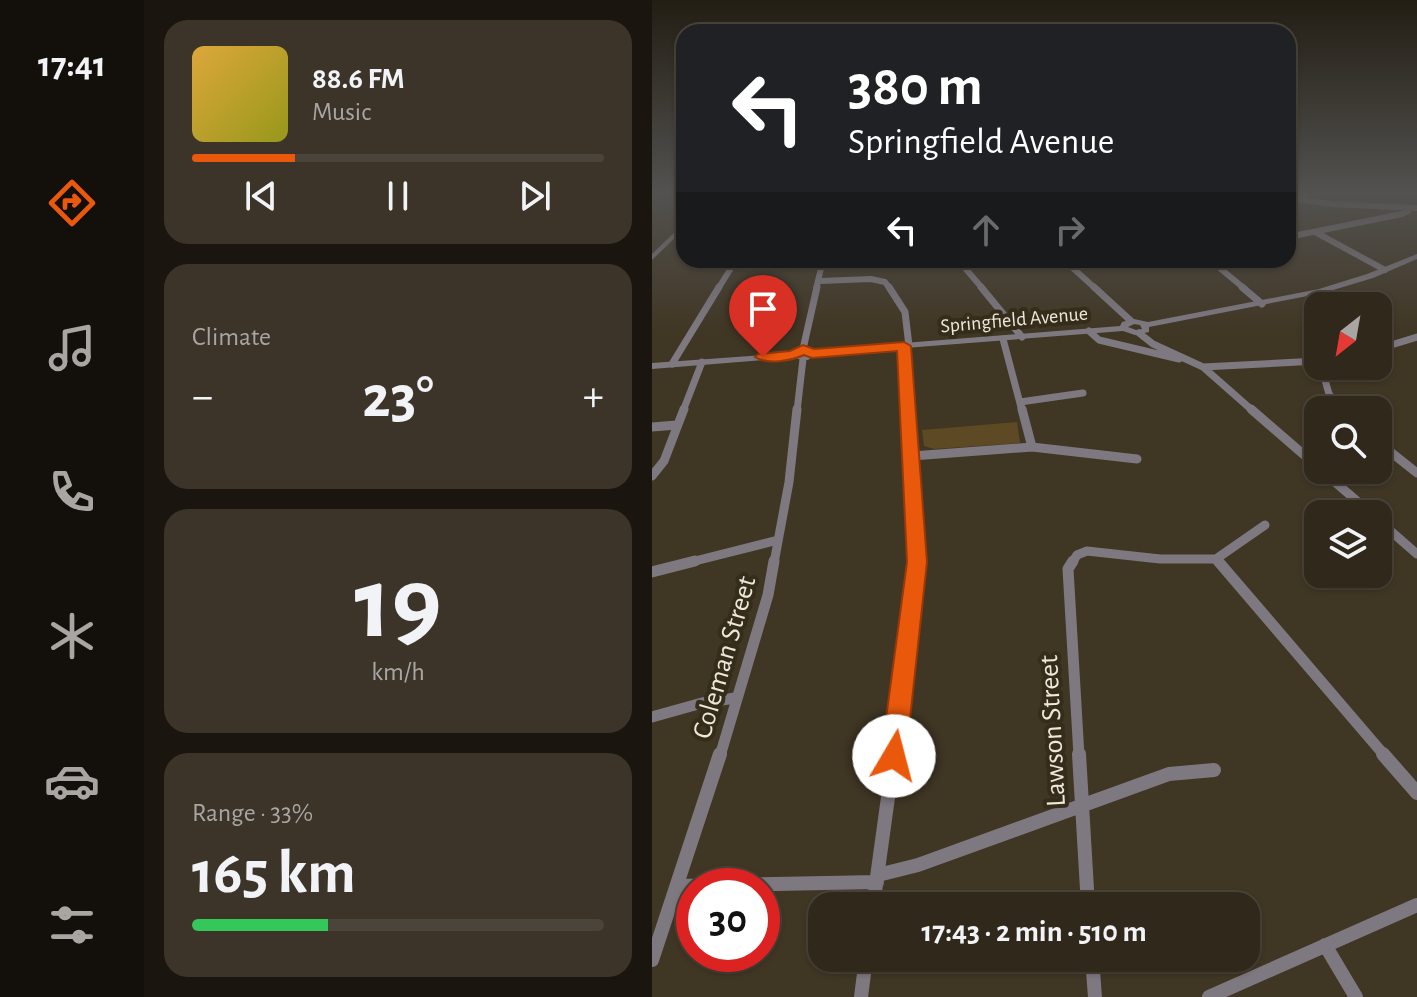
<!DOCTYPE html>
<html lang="en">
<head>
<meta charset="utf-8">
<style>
  body { margin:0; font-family:"Alegreya Sans",sans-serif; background:#3c3428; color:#f1f3f6; height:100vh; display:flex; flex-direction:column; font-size:30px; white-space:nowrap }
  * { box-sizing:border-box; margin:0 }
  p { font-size:26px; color:#a8a6a3 }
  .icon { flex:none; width:44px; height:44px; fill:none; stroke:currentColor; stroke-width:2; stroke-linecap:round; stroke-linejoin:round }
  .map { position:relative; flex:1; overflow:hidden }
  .sheet { display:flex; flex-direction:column; gap:20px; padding:20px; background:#1a160f; width:508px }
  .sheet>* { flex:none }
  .guide { position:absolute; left:24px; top:24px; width:620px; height:244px; border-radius:24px; box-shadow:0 2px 6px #0004,0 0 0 2px #4b443a; background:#202124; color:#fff; overflow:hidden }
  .needle { width:52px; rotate:211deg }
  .buttons { position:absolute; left:652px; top:292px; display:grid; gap:16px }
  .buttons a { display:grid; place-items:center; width:88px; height:88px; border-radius:16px; background:#30281b; box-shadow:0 2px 6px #0004,0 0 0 2px #4b443a; font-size:40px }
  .speed { position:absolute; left:24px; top:868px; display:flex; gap:16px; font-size:40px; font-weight:700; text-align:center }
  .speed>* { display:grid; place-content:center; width:104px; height:104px; border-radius:50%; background:#30281b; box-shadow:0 2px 6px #0004,0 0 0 2px #4b443a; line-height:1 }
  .speed .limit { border:12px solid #d22; background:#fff; color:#111 }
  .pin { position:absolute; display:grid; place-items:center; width:68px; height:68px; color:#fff; margin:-82px -34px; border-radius:50% 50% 50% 0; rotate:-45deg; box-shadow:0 0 8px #0007 }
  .pin .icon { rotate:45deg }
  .me { position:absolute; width:88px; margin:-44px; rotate:8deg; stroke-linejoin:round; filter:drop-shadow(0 0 6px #0008) }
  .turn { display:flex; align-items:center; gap:28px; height:168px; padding:0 40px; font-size:36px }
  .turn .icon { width:104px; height:104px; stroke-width:2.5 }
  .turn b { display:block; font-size:56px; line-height:68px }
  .lanes { display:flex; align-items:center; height:76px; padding:0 40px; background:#0003; justify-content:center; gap:40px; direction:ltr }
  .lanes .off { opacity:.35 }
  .big { font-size:60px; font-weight:600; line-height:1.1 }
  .sheet .tile { flex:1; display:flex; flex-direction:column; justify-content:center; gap:12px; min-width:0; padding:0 28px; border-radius:24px; background:#3c3428 }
  .sheet .dial { align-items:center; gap:0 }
  .dial b { font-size:104px; line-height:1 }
  .song { display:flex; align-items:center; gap:24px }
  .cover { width:96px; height:96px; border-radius:12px; background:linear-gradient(135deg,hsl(40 70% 55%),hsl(60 70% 35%)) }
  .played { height:8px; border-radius:4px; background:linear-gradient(90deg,#ea580c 25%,#4b443a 25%) }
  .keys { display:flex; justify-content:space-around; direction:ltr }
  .heat { display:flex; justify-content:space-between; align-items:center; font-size:44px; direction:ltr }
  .charge { height:12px; border-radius:6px; background:linear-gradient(90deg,#34c759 33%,#4b443a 0) }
  .trip { position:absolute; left:156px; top:892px; width:452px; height:80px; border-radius:24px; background:#30281b; box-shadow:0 2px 6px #0004,0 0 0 2px #4b443a; font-weight:600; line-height:80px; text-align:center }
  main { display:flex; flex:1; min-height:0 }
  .tabs { display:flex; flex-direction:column; width:144px; justify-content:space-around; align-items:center; background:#13100b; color:#a8a6a3 }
  .tabs .icon { width:56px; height:56px }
  .tabs .current { color:#ea580c }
  .tabs b { font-size:36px; color:#f1f3f6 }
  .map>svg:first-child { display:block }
</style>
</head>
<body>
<main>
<nav class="tabs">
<b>17:41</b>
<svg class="icon current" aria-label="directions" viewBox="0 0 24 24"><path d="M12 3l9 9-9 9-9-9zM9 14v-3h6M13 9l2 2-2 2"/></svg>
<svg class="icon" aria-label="music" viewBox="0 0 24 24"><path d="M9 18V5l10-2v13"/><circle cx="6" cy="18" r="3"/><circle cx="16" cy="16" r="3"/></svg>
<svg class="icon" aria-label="phone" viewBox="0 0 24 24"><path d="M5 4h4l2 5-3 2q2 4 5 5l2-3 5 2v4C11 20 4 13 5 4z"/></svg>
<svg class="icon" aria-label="climate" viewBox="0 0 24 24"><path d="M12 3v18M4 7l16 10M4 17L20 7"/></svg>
<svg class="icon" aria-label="car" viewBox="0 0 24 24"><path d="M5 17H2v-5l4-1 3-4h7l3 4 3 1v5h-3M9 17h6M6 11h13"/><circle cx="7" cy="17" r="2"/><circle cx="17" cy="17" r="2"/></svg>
<svg class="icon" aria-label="filters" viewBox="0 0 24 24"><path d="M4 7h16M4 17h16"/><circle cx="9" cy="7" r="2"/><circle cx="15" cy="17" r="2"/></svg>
</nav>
<section class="sheet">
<div class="tile">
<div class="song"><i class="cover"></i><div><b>88.6 FM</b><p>Music</p></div></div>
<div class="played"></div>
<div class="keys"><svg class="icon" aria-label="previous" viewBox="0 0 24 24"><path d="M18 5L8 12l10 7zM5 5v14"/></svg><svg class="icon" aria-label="pause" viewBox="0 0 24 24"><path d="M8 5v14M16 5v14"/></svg><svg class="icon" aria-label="next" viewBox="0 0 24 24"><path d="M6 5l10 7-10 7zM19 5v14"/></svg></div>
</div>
<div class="tile"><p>Climate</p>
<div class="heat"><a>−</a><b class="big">23°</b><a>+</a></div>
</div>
<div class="tile dial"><b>19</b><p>km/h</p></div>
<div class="tile"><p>Range · 33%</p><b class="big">165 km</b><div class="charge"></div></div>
</section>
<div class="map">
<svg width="765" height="997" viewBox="0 0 765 997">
  <rect width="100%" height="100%" fill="#403624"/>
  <path fill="#5d4923" d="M365 422 368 443 282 449 272 446 270 430Z"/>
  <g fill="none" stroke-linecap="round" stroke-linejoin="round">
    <path stroke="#7e7981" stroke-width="6" d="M636 198 681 204 765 208
      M642 198 662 192
      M663 232 733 270
      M636 237 750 214 756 211 755 207
      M306 260 331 289
      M412 260 444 289
      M427 260 479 266 523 260
      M558 260 593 289
      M168 281 219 279 233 282 238 289
      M66 289 84 260
      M164 289 171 260"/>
    <path stroke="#7e7981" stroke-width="7" d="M237 287 253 312 257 346
      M329 287 370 337
      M442 287 479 321
      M590 287 610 304
      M437 331 447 340 527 359
      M487 333 501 344 551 367 601 411
      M351 339 370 411
      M252 346 257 411
      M151 349 165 287
      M726 349 765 337
      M20 364 67 287
      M669 366 677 394 691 410
      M551 367 666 361
      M368 402 431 393
      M31 411 50 362
      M145 411 151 359"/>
    <path stroke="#7e7981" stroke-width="9" d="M257 409 265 519 264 563
      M370 409 380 447
      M599 409 666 467
      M0 427 25 425
      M726 442 765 473
      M260 456 380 447 485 459
      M669 470 720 514
      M0 476 12 461 32 409
      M726 520 765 554
      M564 559 613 525
      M35 563 126 540
      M122 563 137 482 145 409
      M420 563 425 555 435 551 508 559H564L568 563"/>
    <path stroke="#7e7981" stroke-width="11" d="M421 561 416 569 427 756
      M566 561 733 756
      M0 572 43 561
      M0 717 50 703 83 698
      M68 756 116 595 122 561
      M242 756 262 608 264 561"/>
    <path stroke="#7e7981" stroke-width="14" d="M427 754 436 906
      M731 754 765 793
      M226 875 266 865 517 774 562 770
      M25 886 225 882
      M221 906 242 754
      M673 945 704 997
      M440 958 443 997
      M0 960 68 754
      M209 997 214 958
      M557 997 765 905"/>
    <path fill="#7e7981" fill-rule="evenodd" d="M32 223V229L0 260V254Z
      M765 254V259L721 278 671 293 497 327V332L483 335 471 331 162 355 156 360 138 358 0 369V363L140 353C147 346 155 346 163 350L468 326 470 322 482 319 496 322 667 289 715 274ZM482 324 488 325 490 329 484 330 476 327Z"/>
  </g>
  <linearGradient id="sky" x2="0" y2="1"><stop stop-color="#231e14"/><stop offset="0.58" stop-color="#535250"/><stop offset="1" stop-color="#535250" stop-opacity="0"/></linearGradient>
  <rect width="765" height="332" fill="url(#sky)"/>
  <path fill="#ea580c" stroke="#983908" stroke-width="2" d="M252 342 259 346 275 562 254 756 251 765 242 768 233 765 229 756 255 562 245 351 160 358 152 355C139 361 115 365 103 357L106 354 138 351 151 345 162 349Z"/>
  <g text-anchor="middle" stroke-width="8" stroke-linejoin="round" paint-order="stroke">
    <g font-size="20" fill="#ede7dc" stroke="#352c1a">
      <text transform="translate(362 319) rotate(-5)" y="7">Springfield Avenue</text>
    </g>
    <g font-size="28" fill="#ede7dc" stroke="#352c1a">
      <text transform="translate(71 657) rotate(-74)" y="10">Coleman Street</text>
      <text transform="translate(399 731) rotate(-93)" y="10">Lawson Street</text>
    </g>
  </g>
</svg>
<div class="buttons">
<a><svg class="needle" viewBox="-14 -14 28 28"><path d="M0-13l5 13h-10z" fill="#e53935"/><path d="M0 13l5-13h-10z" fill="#a8a6a3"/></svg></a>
<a><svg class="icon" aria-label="search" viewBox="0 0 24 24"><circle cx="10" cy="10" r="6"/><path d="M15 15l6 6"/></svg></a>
<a><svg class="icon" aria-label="layers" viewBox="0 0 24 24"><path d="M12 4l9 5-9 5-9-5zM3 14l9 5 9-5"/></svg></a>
</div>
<div class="speed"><div class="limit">30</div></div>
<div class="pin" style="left:111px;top:357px;background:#d93025"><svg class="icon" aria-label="arrive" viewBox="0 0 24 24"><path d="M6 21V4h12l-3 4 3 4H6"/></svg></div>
<svg class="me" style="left:242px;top:756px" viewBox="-20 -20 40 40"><circle r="19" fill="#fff"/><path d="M0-13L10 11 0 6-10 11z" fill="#ea580c"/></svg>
<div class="trip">17:43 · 2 min · 510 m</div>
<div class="guide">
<div class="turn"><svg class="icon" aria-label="left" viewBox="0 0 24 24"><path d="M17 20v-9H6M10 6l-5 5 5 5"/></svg><div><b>380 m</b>Springfield Avenue</div></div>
<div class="lanes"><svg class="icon" aria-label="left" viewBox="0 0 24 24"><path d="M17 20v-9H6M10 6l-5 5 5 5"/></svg><svg class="icon off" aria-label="ahead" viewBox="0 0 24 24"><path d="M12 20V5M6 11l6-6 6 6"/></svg><svg class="icon off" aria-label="right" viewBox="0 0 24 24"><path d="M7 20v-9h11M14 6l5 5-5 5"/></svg></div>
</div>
</div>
</main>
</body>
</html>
